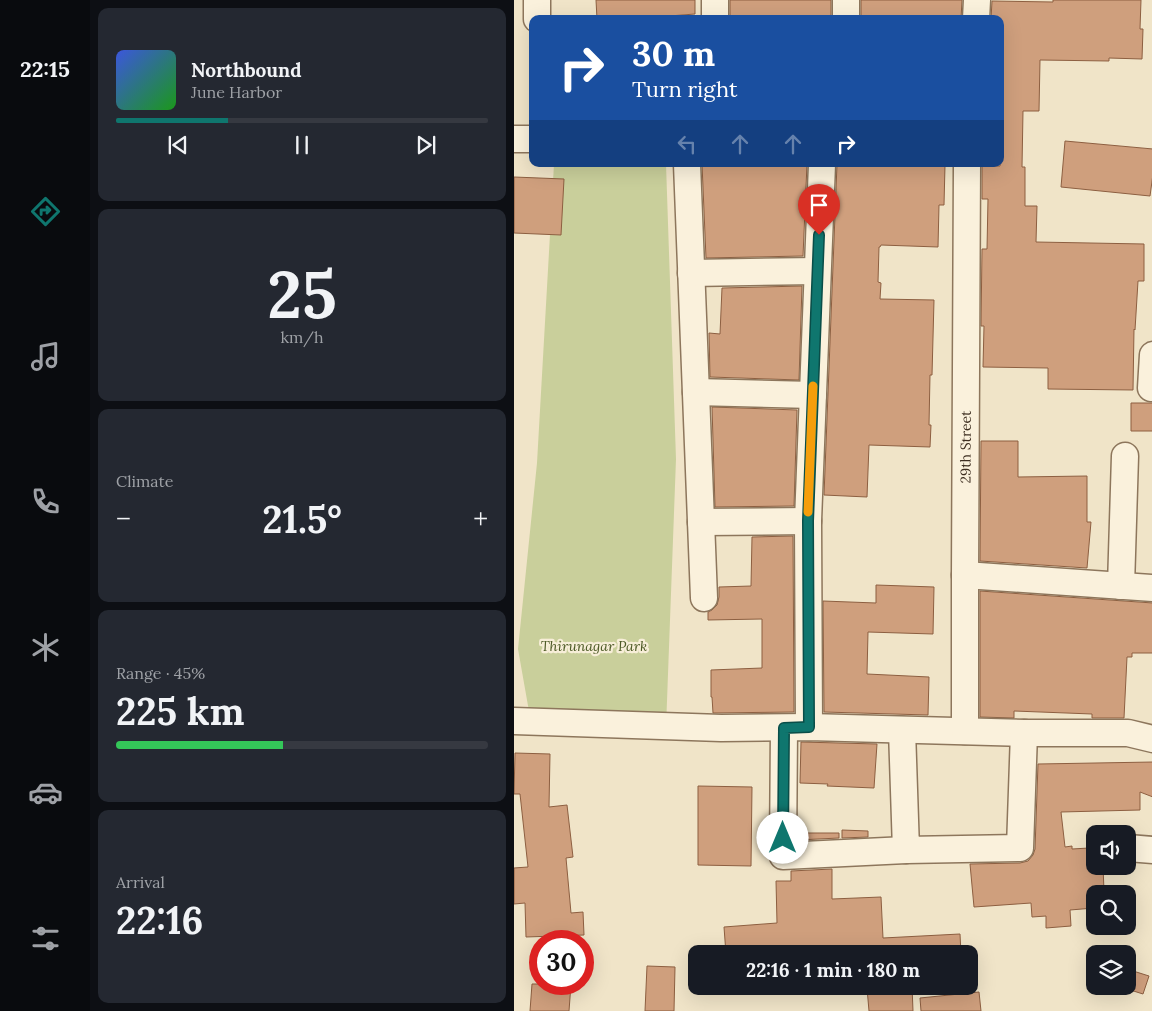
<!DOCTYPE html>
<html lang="en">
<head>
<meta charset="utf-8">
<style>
  body { margin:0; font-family:Lora,serif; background:#242831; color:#f1f3f6; height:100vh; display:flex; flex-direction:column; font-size:19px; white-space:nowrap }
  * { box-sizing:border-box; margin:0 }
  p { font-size:16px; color:#9ea1a6 }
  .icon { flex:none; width:28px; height:28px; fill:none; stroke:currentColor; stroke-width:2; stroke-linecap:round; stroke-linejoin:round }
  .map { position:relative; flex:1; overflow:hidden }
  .details { display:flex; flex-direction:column; gap:8px; padding:8px; background:#0d0f14; width:424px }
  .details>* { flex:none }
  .guide { position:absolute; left:15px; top:15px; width:475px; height:152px; border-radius:10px; box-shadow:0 5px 20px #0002; background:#1a4fa0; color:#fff; overflow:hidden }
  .controls { position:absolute; left:572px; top:825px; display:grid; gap:10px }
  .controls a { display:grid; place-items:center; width:50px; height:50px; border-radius:10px; background:#171b24; box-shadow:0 5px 20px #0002; font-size:25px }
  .speed { position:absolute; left:15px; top:930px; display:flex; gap:10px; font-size:25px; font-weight:700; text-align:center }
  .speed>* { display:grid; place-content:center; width:65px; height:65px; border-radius:50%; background:#171b24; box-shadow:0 5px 20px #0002; line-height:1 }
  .speed .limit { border:8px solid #d22; background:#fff; color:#111 }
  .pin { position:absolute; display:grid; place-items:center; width:42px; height:42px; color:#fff; margin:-51px -21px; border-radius:50% 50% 50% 0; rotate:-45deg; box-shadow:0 0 5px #0007 }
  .pin .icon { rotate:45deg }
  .me { position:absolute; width:55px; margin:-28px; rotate:0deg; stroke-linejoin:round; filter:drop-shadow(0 0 4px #0008) }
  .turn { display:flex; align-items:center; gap:18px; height:105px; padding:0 20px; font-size:22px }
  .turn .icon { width:65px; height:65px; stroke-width:2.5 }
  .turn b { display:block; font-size:35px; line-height:42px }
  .lanes { display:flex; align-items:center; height:48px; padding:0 20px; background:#0003; justify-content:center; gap:25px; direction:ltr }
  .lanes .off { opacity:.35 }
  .big { font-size:38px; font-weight:700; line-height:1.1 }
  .details .card { flex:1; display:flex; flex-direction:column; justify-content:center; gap:8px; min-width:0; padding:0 18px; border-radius:10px; background:#242831 }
  .details .dial { align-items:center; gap:0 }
  .dial b { font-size:65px; line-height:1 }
  .song { display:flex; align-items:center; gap:15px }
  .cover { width:60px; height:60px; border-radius:8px; background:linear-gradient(135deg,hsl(230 70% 55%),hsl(120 70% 35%)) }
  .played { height:5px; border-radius:2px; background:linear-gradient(90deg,#0f766e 30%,#363941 30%) }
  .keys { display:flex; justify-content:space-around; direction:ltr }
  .heat { display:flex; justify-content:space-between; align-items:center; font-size:28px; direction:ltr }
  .charge { height:8px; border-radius:4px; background:linear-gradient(90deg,#34c759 45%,#363941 0) }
  .trip { position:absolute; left:174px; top:945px; width:290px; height:50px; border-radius:10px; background:#171b24; box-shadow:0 5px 20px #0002; font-weight:700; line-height:50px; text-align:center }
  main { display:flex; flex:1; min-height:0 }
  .tabs { display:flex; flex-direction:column; width:90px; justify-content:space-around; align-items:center; background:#090b0e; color:#9ea1a6 }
  .tabs .icon { width:35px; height:35px }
  .tabs .selected { color:#0f766e }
  .tabs b { font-size:22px; color:#f1f3f6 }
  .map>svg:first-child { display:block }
</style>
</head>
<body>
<main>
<nav class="tabs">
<b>22:15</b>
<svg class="icon selected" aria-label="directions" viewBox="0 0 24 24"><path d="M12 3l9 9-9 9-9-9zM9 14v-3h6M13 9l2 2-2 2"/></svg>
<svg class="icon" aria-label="music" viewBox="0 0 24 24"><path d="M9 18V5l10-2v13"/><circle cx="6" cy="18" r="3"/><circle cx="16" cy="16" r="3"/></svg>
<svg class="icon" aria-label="phone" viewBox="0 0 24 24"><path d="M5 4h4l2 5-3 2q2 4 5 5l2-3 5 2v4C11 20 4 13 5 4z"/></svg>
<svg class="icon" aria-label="climate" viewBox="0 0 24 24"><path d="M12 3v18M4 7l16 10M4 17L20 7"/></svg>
<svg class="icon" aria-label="car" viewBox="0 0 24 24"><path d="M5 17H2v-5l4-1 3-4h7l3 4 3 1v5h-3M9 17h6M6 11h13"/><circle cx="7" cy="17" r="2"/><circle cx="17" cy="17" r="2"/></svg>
<svg class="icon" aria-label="filters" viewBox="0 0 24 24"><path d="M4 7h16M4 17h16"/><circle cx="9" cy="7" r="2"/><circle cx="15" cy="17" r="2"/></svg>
</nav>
<section class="details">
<div class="card">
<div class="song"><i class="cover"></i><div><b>Northbound</b><p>June Harbor</p></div></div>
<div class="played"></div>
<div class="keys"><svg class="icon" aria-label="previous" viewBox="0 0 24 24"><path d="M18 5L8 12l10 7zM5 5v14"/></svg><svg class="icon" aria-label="pause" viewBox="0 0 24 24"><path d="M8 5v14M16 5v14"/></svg><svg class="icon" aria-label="next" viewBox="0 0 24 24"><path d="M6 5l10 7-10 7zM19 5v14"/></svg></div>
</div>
<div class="card dial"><b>25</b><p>km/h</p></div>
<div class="card"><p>Climate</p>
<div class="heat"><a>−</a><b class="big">21.5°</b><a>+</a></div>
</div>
<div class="card"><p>Range · 45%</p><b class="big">225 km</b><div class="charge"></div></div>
<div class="card"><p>Arrival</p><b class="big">22:16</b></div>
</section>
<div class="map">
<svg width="639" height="1011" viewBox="0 0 639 1011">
  <rect width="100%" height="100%" fill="#f0e4c8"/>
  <path fill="#c9cf9b" d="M40 164H152L162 459 152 728 19 734 4 649 23 463Z"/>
  <path fill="#cf9f7d" stroke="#8d5f41" d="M82 0H181V14L117 19H83Z
    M216 0H317V19H216Z
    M347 0H448L447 19H347Z
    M539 0H627L626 29H629L628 59 595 58V61L526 60 525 111H509L508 167H511V206H523L522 242 630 244V281H624L621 330 620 329 619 390 534 389V368L469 367 470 326H467L468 249H473L474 199H468V166H486V19H477L478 1 539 2Z
    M551 141 639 149V174L636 196 547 187Z
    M188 164H293L289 256 192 258Z
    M323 164 431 165 430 205H425L424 247 367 245 366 247H365L364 282 367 283 366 299 420 300 418 375H416L415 425H417L416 447 355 445 353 497 310 495Z
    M0 177 50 179 47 235 0 233Z
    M288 286 285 380 196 377 195 333 206 334 208 288Z
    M617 403H639V431H617Z
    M198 407 283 410 280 506 201 507Z
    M467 441H504V477L573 476V522H577L573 568 466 561Z
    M279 536 280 712 199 713 198 697H197V670L248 668V619L194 620V612L198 610 203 605 205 597V587L237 586 238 537Z
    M362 585 420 587 419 634 354 632 353 674 415 677 414 715 310 712 309 601 362 603Z
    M466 591 639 603V653H618V657H613L610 718H578V714L500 711V718L466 717Z
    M287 742 363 744 360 788 313 786 314 784 286 783Z
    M1 753 36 754 35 807 53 805 59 857 52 858 57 913 69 912 70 935 12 937 11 903 0 904V868L14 867 6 794H0Z
    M639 762V797L626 792V810L547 812 551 847 558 846V849L575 848V851L581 850V866H589L590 891H579L580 908 556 910 557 926 532 928V916L518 917 517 903 460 907 456 864 506 863 514 861 519 855 521 849 524 764Z
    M184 786 238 787 237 866 184 865Z
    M328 830 354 831V837L328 838Z
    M284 833H325V838L284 840Z
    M318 869V899L367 897 369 938 446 934 447 954H212L210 927 263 923 262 881H277V871Z
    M133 966 161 967 160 1011H131Z
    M616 970 635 976 629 994 610 988V986H614V976Z
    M18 984H57L55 1011H16Z
    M264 986H398L399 1011H355L353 988 264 989Z
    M465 992 467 1011H407L406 998Z"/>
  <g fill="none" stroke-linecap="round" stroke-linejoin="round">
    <g stroke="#8d765c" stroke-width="29">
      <g id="minor">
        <path d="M201 0V19"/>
        <path d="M23 19V0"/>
        <path d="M332 19V0"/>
        <path d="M462 19 463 0"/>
        <path d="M0 139H19"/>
        <path d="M173 164 190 598"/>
        <path d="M177 273 303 271"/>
        <path d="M637 388 639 355"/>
        <path d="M182 392 299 395"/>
        <path d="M187 522 294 521"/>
        <path d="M451 575 639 588"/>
        <path d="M607 586 611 456"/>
        <path d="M0 721 207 728 295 727 510 733H614L639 739"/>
        <path d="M295 727 294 521 308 164"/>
        <path d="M270 728 269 856 392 850"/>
        <path d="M388 730 392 850 506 848 510 733"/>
        <path id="s1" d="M451 731V575L453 164"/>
        <path d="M614 848 639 850"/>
      </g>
    </g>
    <use href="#minor" stroke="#faf1dc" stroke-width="26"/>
  </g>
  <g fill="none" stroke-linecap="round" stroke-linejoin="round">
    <g stroke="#0a4d48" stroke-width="12">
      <path id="route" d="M269 838 270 728 295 727 294 521 305 235"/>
    </g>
    <use href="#route" stroke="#0f766e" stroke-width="9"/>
    <path stroke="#f59e0b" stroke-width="9" d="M294 512 299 386"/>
  </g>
  <g text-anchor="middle" stroke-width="4.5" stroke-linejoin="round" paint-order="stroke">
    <g font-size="14" fill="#3d2e20" stroke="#f7eed8">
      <text dy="5" stroke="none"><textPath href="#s1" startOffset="284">29th Street</textPath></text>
    </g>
    <g font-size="14" font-style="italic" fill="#4d5a26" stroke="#f7eed8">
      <text x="80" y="651">Thirunagar Park</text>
    </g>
  </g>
</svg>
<div class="controls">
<a><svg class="icon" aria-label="sound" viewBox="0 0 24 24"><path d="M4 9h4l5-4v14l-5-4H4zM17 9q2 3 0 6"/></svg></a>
<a><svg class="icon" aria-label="search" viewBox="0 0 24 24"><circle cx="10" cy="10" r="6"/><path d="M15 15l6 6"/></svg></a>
<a><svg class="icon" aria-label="layers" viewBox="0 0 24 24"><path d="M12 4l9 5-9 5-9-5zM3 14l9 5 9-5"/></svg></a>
</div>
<div class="speed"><div class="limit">30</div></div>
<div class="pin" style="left:305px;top:235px;background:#d93025"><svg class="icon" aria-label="arrive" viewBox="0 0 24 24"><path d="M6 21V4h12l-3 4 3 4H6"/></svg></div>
<svg class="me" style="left:269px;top:838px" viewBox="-20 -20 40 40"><circle r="19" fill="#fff"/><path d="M0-13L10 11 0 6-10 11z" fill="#0f766e"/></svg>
<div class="trip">22:16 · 1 min · 180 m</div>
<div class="guide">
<div class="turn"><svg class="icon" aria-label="right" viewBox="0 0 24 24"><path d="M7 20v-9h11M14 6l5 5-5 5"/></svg><div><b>30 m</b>Turn right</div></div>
<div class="lanes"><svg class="icon off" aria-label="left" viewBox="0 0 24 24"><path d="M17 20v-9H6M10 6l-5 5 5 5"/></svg><svg class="icon off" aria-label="ahead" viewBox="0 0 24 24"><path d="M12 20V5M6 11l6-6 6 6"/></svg><svg class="icon off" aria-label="ahead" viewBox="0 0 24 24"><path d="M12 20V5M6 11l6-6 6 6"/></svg><svg class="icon" aria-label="right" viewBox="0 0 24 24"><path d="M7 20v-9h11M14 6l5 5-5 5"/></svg></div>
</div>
</div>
</main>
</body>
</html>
